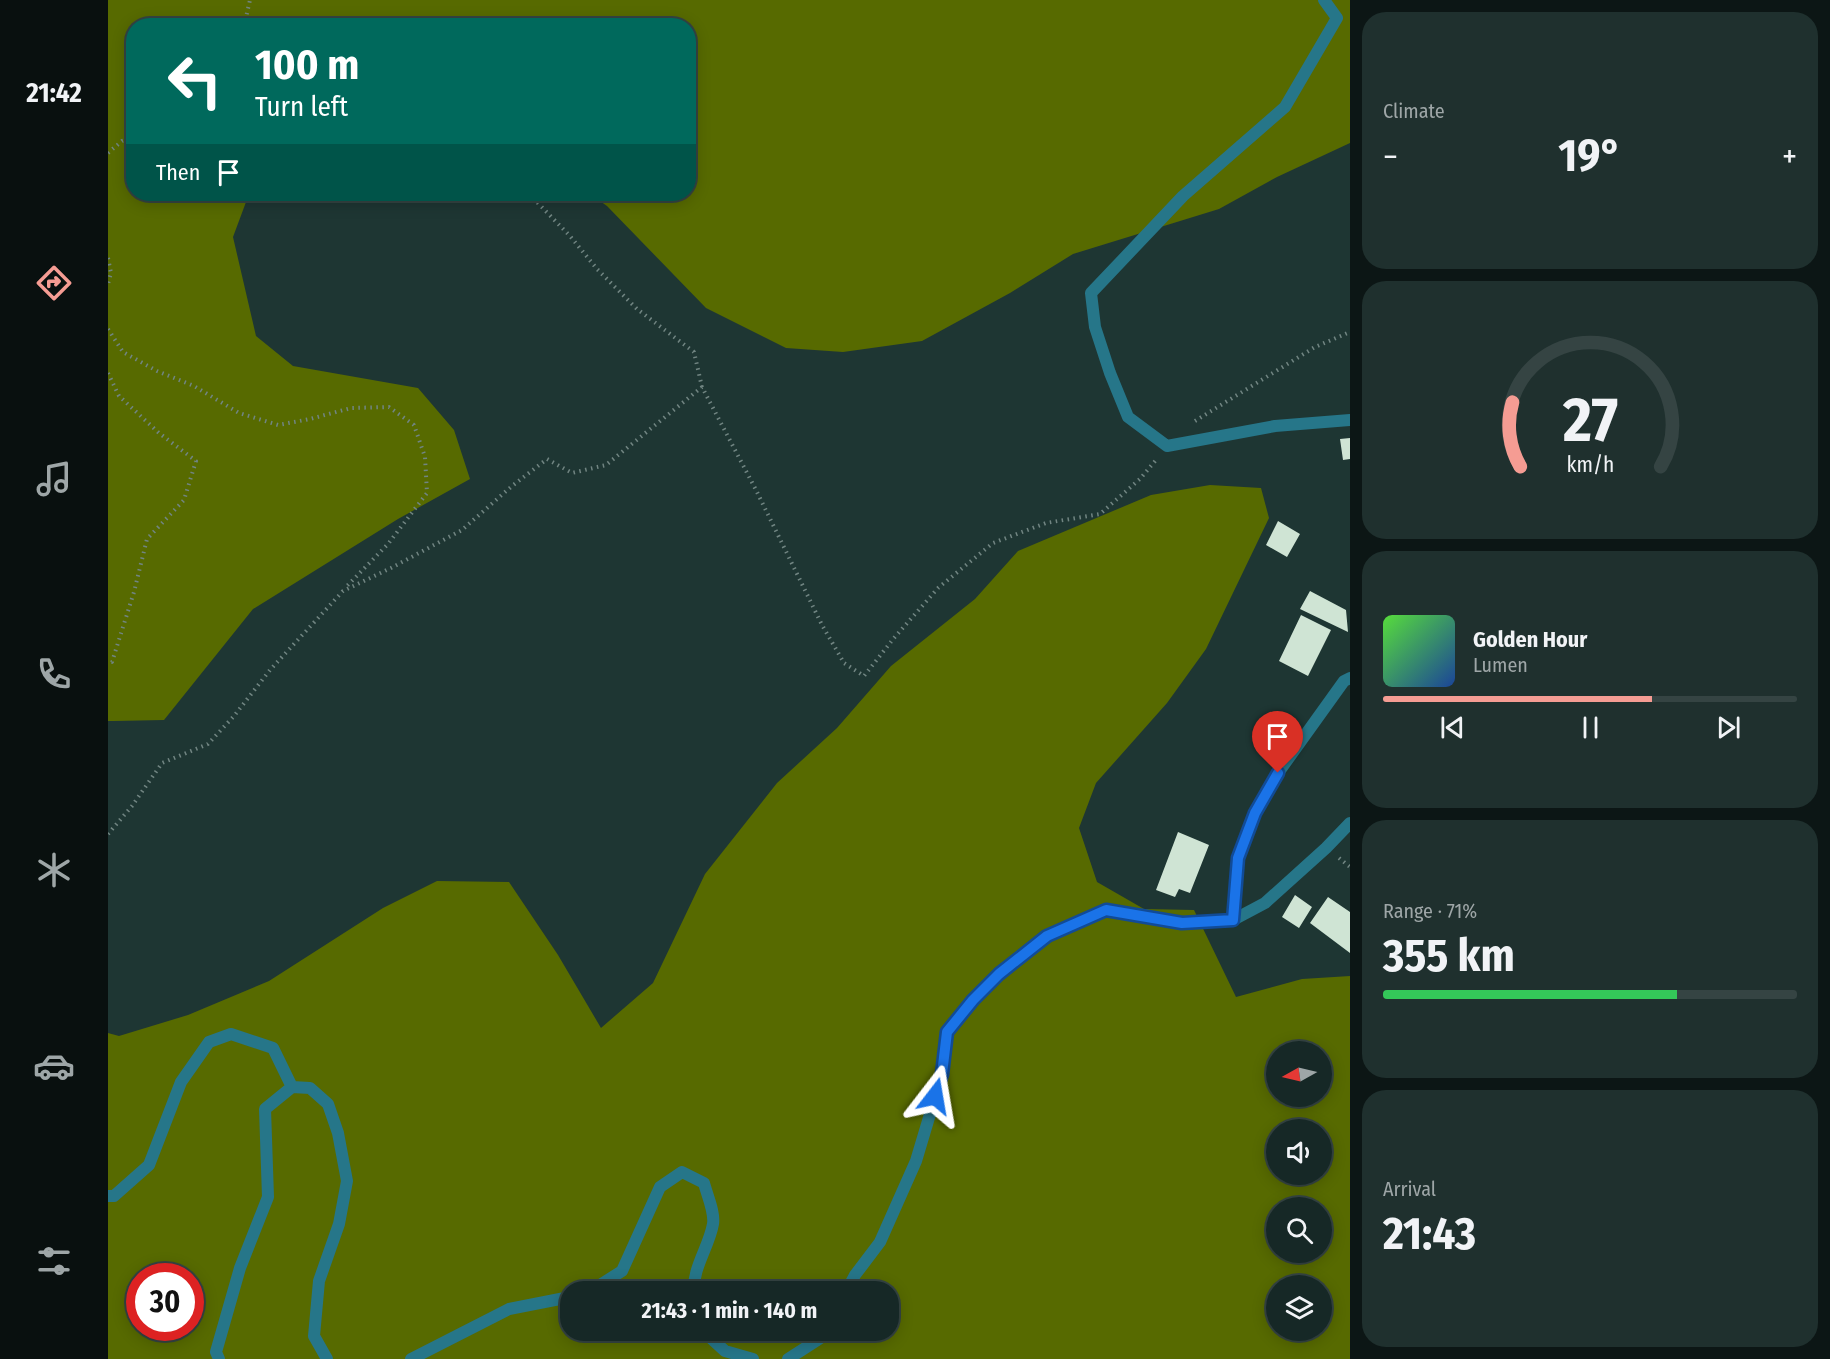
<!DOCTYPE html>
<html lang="en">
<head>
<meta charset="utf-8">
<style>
  body { margin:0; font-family:"Fira Sans Condensed",sans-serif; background:#1f302e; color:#f1f3f6; height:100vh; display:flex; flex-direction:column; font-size:22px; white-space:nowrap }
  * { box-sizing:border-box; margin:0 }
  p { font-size:20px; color:#9ea6a7 }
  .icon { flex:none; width:33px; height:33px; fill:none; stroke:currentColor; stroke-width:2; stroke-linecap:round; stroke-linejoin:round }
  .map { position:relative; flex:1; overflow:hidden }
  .panel { display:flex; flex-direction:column; gap:12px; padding:12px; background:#0c1615; width:480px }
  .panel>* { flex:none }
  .banner { position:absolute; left:18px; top:18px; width:570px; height:183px; border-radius:24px; box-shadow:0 3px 15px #0003,0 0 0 2px #354443; background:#00695c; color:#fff; overflow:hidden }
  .needle { width:39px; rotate:262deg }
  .buttons { position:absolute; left:1158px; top:1041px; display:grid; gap:12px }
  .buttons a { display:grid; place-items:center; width:66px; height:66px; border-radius:50%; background:#162826; box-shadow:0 3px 15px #0003,0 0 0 2px #354443; font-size:30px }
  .speed { position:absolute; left:18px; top:1263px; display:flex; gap:12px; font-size:30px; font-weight:700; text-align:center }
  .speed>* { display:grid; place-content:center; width:78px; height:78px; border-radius:50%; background:#162826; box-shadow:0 3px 15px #0003,0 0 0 2px #354443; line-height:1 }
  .speed .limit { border:9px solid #d22; background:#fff; color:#111 }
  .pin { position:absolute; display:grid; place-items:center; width:51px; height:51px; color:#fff; margin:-62px -26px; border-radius:50% 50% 50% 0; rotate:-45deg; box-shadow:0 0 6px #0007 }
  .pin .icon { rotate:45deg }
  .me { position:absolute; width:66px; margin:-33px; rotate:14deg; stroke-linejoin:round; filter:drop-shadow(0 0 4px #0008) }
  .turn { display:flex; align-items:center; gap:21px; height:126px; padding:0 30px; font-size:27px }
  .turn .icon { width:78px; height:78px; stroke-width:2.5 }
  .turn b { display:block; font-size:42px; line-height:51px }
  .then { display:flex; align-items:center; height:57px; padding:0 30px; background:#0003; gap:12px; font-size:22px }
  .big { font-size:45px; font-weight:700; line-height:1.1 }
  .panel .widget { flex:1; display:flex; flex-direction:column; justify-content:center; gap:9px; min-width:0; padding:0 21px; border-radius:24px; background:#1f302e }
  .panel .dial { align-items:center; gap:0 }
  .dial svg { height:156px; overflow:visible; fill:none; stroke:#354443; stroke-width:7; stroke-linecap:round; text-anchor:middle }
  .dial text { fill:#f1f3f6; stroke:none }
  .song { display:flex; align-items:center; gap:18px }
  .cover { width:72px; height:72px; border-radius:9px; background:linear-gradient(135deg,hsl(110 70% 55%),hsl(220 70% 35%)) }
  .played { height:6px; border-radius:3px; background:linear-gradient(90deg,#f59c93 65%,#354443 65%) }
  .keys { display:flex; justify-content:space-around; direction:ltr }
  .heat { display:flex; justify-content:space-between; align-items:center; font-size:33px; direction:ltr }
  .charge { height:9px; border-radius:4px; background:linear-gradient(90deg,#34c759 71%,#354443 0) }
  .trip { position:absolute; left:452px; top:1281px; width:339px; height:60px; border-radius:24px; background:#162826; box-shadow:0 3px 15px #0003,0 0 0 2px #354443; font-weight:700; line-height:60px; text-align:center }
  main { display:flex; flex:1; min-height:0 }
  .tabs { display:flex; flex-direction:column; width:108px; justify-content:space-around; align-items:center; background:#09100f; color:#9ea6a7 }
  .tabs .icon { width:42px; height:42px }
  .tabs .on { color:#f59c93 }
  .tabs b { font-size:27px; color:#f1f3f6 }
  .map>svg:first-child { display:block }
</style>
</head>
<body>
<main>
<nav class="tabs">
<b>21:42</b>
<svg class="icon on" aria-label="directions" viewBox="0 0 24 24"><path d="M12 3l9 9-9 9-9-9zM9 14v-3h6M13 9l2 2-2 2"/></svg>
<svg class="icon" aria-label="music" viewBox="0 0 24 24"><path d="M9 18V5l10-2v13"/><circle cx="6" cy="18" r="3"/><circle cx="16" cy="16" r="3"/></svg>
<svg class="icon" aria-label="phone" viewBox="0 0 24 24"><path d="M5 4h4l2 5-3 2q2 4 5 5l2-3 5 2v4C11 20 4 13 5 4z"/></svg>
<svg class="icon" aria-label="climate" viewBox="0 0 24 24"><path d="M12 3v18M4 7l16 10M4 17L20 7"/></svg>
<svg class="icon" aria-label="car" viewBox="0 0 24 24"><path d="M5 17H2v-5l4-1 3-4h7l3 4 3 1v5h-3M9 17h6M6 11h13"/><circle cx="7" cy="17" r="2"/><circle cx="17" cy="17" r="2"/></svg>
<svg class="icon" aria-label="filters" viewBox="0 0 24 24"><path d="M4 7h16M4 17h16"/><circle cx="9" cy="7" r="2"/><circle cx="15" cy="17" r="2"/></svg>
</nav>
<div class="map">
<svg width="1242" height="1359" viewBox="0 0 1242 1359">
  <rect width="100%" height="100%" fill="#1e3633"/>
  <path fill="#576a00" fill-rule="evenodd" d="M0 0H1242V143L1169 177 1111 209 965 254 902 293 814 341 735 352 678 348 598 308 499 206 482 194H580V26H26V194H141L125 237 148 336 185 366 310 388 346 430 362 479 290 519 145 609 56 720 6 721H0Z
    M1102 485 1153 488 1161 518 1098 649 1059 703 988 783 971 828 989 882 1036 909 1086 910 1128 997 1194 979 1242 976V1359H0V1033L11 1036 80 1015 161 981 275 908 329 881 401 882 450 955 493 1028 545 983 597 874 669 783 729 728 783 666 867 599 910 551 1043 495ZM1168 1052H1214V1096H1168ZM1168 1130H1214V1174H1168ZM1168 1208H1214V1252H1168ZM32 1276H82V1328H32ZM1168 1286H1214V1330H1168ZM462 1292H780V1330H462Z"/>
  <path fill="#cfe4d4" d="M1242 438V459L1235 460 1232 439Z
    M1170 521 1192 534 1179 557 1158 545Z
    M1202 591 1238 610 1240 632 1192 609Z
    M1193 615 1223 630 1200 676 1171 661Z
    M1070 832 1101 845 1082 893 1071 889 1067 897 1048 890Z
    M1187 895 1204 907 1191 928 1174 917Z
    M1220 897 1242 912V953L1202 923Z"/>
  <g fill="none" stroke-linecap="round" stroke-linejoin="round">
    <path stroke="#718582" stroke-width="4" stroke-dasharray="1.5 4.5" stroke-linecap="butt" d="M136 26 142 0
      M0 153 14 141 26 137
      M421 194 462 236 489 269 529 309 586 352 594 387
      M0 258 3 273 0 284
      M0 329 15 352 49 371 86 386 131 413 170 425 202 419 243 408 281 407 306 425 317 457 319 493 280 544 237 588
      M0 373 11 396 51 433 88 461 76 500 39 539 26 592 4 662H0
      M1087 421 1207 347 1242 332
      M0 834 24 806 54 763 100 744 126 716 162 670 235 591 283 568 354 530 404 486 439 459 464 473 498 465 594 387 648 490 714 625 736 663 756 676 786 638 830 588 885 543 938 523 992 514 1032 479 1048 460
      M1231 858 1242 867"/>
    <path stroke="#267689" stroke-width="12" d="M1216 0 1229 18 1177 107 1075 196 983 293 987 327 1002 373 1020 417 1059 446 1167 426 1242 420
      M1125 920 1130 858 1147 813 1170 773 1236 681 1242 678
      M0 1196H6L41 1165 73 1082 101 1042 123 1034 165 1048 184 1087
      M481 1292 514 1271 552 1187 574 1172 596 1183C599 1195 607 1212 605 1224 601 1247 584 1269 586 1292
      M738 1292 747 1275 772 1242 808 1161 834 1074 839 1032 865 1000 891 974 938 936 998 910 1074 923 1125 920 1157 903 1218 848 1242 823
      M594 1330 617 1351 645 1359
      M111 1359 108 1352 132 1268 160 1197 157 1109 184 1087 202 1088 220 1104 230 1133 239 1181 231 1224 211 1281 206 1336 219 1359
      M303 1359 401 1309 462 1297
      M680 1359 711 1339 716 1330"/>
  </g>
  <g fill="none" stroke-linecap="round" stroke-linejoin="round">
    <g stroke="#114b97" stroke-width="15">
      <path id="route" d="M827 1096 834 1074 839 1032 865 1000 891 974 939 936 998 910 1074 923 1125 920 1130 858 1147 813 1170 773"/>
    </g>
    <use href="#route" stroke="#1a73e8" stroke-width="10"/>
  </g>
</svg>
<div class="buttons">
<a><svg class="needle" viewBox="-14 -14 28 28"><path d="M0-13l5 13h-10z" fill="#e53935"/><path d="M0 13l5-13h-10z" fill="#9ea6a7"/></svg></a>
<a><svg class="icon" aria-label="sound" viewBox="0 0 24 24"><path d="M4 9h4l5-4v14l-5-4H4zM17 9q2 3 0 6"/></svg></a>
<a><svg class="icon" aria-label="search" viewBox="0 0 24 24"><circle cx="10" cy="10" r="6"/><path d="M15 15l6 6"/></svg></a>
<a><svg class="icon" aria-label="layers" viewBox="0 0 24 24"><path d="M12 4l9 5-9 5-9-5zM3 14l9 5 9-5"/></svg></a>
</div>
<div class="speed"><div class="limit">30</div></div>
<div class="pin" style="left:1170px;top:773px;background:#d93025"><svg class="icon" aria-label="arrive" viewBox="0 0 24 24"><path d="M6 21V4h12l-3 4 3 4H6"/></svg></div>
<svg class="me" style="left:827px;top:1096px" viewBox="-20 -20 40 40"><path d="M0-17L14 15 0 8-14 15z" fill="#1a73e8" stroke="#fff" stroke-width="4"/></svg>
<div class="trip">21:43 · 1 min · 140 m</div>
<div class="banner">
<div class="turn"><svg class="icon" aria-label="left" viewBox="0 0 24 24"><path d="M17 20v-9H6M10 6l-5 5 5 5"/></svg><div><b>100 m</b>Turn left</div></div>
<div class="then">Then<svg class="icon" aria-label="arrive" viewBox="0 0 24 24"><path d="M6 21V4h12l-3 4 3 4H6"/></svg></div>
</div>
</div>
<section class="panel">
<div class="widget"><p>Climate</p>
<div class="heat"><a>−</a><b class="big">19°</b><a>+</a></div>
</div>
<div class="widget dial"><svg viewBox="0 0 100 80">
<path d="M14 69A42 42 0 1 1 86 69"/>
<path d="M14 69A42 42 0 0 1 10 36" stroke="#f59c93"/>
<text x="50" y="56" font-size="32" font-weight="700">27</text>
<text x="50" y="72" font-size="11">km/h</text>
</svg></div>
<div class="widget">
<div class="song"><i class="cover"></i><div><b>Golden Hour</b><p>Lumen</p></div></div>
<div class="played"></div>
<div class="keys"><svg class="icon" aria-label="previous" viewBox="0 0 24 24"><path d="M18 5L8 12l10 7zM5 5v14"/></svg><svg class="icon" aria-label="pause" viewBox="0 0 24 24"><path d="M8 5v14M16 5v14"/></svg><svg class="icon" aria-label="next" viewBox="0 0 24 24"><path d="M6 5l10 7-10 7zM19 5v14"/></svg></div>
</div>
<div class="widget"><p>Range · 71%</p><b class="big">355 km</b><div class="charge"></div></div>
<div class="widget"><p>Arrival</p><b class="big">21:43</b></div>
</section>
</main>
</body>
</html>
